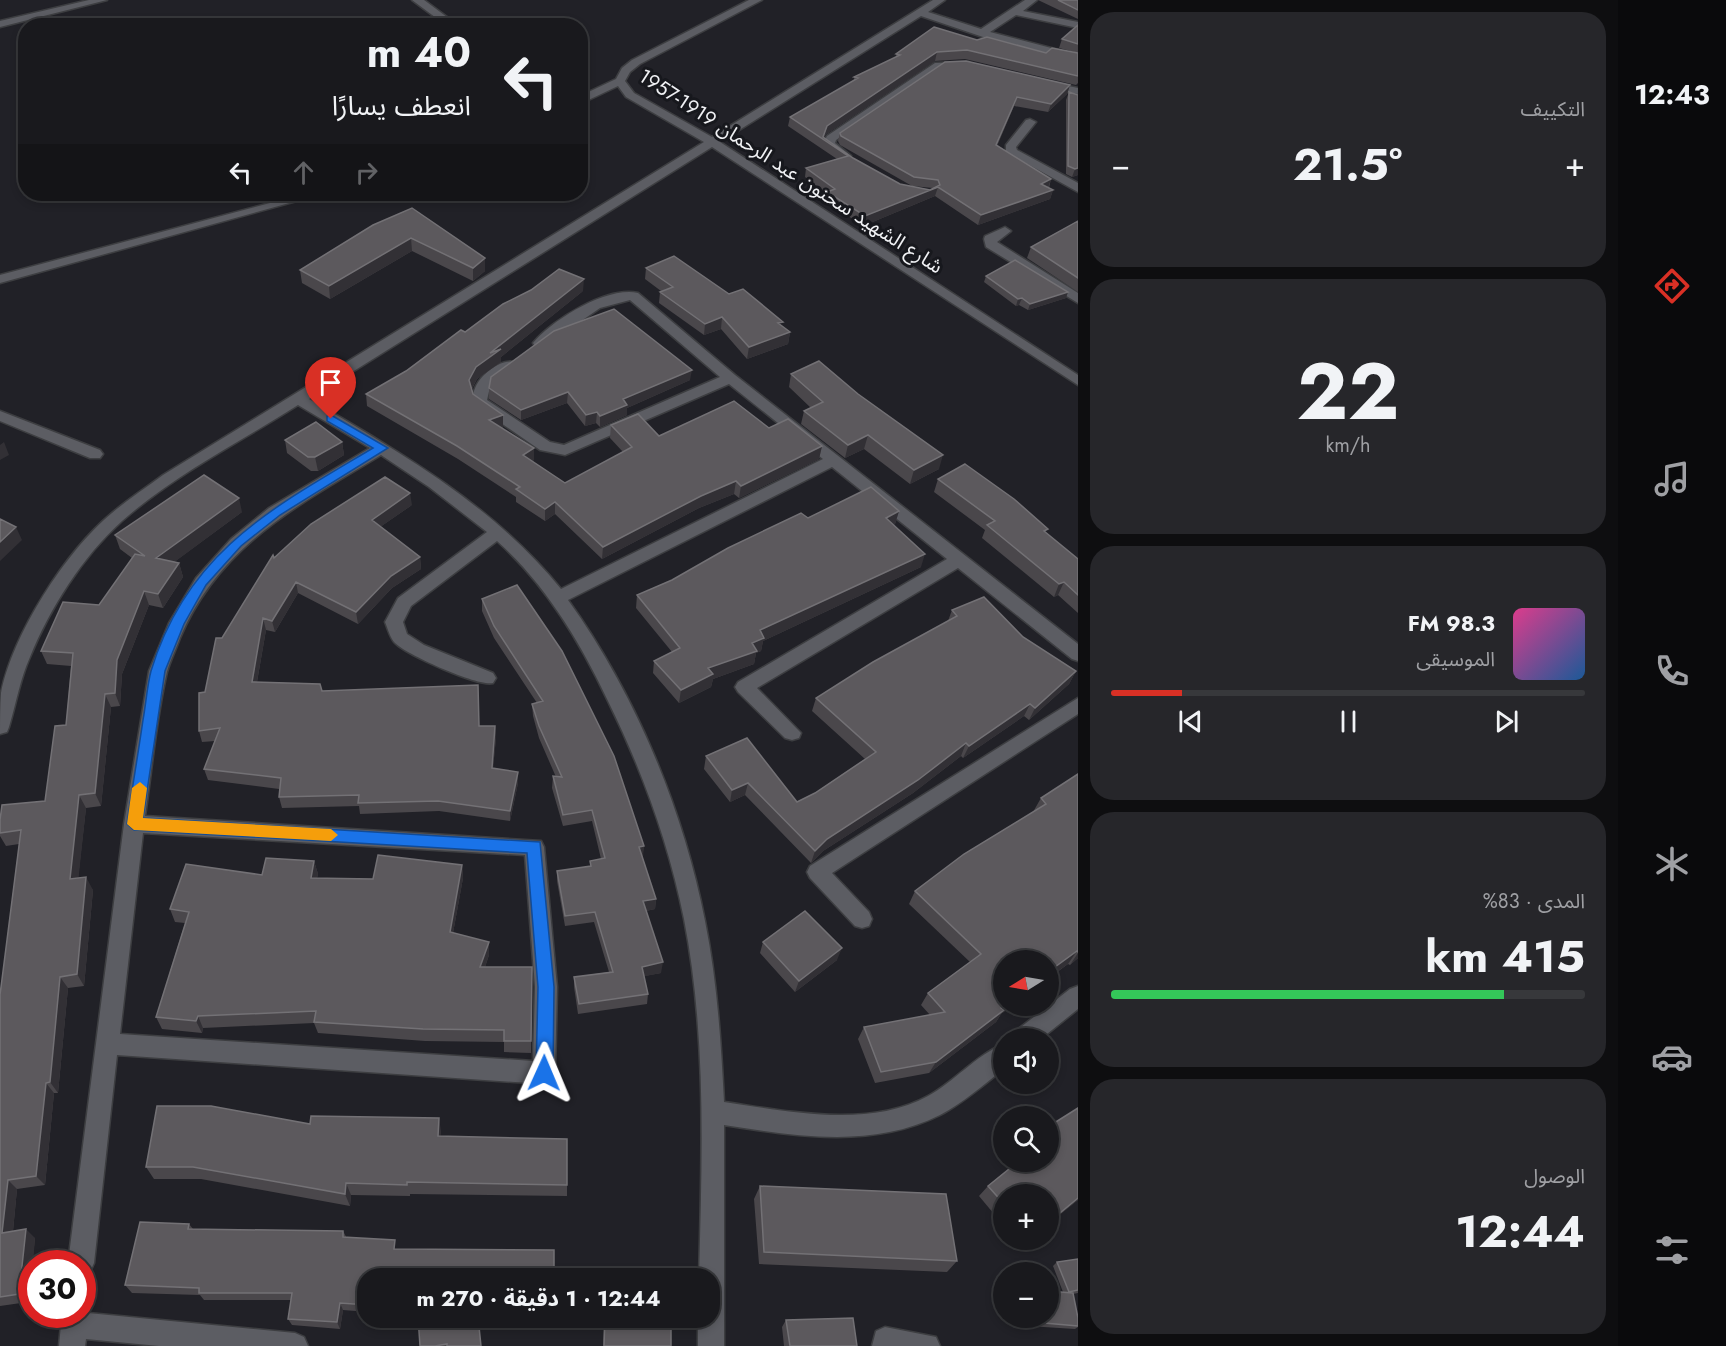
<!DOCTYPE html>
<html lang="ar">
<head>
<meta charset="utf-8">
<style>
  body { margin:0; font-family:Jost,"Noto Sans Arabic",sans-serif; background:#26262a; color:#f1f3f6; direction:rtl; height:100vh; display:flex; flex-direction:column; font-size:22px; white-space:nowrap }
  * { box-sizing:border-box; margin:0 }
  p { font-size:20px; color:#9fa0a4 }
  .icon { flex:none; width:33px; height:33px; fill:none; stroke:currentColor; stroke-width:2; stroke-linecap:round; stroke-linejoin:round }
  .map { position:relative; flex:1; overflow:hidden; direction:ltr }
  .panel { display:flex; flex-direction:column; gap:12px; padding:12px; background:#0e0e10; width:540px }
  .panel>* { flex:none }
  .hud { position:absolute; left:18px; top:18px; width:570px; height:183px; border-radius:24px; box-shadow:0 3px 9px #0003,0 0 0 2px #37383b; direction:rtl; background:#19191d; color:#f1f3f6; overflow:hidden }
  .needle { width:39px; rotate:259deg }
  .fabs { position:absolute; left:993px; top:950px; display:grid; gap:12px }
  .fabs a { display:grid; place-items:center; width:66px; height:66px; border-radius:50%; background:#19191d; box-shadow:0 3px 9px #0003,0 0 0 2px #37383b; font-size:30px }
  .speed { position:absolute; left:18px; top:1250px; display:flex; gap:12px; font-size:30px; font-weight:700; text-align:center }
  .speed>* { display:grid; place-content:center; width:78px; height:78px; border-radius:50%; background:#19191d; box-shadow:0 3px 9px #0003,0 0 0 2px #37383b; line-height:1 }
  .speed .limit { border:9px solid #d22; background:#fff; color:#111 }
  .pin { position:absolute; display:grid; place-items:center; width:51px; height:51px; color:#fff; margin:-62px -26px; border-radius:50% 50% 50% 0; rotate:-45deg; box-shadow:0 0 6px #0007 }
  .pin .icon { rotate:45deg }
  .me { position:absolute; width:66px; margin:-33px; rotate:1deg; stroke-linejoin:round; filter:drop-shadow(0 0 4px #0008) }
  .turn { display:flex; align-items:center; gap:21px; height:126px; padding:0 18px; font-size:27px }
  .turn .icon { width:78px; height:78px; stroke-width:2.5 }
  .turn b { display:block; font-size:42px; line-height:51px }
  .lanes { display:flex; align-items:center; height:57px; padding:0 18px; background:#0003; justify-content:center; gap:30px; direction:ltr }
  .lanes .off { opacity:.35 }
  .big { font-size:45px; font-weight:700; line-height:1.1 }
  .panel .widget { flex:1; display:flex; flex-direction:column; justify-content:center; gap:9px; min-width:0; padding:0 21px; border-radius:24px; background:#26262a }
  .panel .dial { align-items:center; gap:0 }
  .dial b { font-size:78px; line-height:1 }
  .song { display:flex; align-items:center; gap:18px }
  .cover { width:72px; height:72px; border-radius:9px; background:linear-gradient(135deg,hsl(330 70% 55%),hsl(210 70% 35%)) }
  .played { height:6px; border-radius:3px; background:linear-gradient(90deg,#d93025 15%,#37383b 15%) }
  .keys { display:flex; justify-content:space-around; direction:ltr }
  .heat { display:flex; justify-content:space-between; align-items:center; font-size:33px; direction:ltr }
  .charge { height:9px; border-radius:4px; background:linear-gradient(90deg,#34c759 83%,#37383b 0) }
  .trip { position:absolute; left:357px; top:1268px; width:363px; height:60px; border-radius:24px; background:#19191d; box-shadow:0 3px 9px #0003,0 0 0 2px #37383b; font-weight:700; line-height:60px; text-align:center; direction:rtl }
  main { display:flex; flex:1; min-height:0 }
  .tab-bar { display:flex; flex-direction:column; width:108px; justify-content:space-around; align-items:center; background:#0a0a0c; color:#9fa0a4 }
  .tab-bar .icon { width:42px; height:42px }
  .tab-bar .current { color:#d93025 }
  .tab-bar b { font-size:27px; color:#f1f3f6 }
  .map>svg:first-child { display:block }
</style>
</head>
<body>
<main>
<nav class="tab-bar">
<b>12:43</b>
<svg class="icon current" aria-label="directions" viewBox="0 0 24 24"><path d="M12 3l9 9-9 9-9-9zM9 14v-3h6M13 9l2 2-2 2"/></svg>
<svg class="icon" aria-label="music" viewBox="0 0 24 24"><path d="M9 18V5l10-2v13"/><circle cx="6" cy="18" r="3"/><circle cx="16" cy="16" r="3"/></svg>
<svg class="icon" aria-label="phone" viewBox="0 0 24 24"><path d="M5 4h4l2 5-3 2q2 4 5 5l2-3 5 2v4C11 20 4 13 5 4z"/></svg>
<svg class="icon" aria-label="climate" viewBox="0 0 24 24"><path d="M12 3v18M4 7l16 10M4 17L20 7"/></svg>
<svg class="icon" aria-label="car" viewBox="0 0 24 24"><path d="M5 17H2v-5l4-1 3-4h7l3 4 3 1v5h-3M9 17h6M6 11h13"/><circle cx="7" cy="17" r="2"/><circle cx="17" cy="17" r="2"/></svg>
<svg class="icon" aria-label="filters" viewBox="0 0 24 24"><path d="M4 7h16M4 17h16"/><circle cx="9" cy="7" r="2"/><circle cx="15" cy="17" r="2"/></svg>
</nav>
<section class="panel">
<div class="widget"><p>التكييف</p>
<div class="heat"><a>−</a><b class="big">21.5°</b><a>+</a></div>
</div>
<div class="widget dial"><b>22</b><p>km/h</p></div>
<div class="widget">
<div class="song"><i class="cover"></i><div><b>98.3 FM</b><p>الموسيقى</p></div></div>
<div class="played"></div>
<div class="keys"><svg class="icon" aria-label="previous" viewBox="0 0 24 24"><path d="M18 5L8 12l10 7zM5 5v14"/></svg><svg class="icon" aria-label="pause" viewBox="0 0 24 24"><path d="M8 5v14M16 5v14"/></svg><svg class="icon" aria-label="next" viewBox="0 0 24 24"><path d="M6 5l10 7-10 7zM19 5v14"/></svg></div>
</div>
<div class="widget"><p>المدى · 83%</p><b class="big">415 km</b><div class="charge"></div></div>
<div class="widget"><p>الوصول</p><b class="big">12:44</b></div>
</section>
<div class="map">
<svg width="1078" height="1346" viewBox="0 0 1078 1346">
  <rect width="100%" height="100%" fill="#212127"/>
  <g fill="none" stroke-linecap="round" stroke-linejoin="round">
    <g stroke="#3d3e41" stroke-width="3">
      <path id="minor" d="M89 0H107L0 27V21Z
        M412 0H424L459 26H447Z
        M749 0H762L640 64 630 72 625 81 634 93 712 137 933 0H945L928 12 981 29 1025 0H1037L1023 11 1078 22V28L1016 15 990 32 1078 55V61L986 38 921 16 720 142 1078 375V385L712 147 309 399C400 452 494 506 561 589L823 459 729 384 565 455 540 450 475 405C465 386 497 357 515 362V368L490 387 487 400 550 442 564 445 720 377 630 300 600 308 545 346H535L533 343C552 320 607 286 638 293L735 375 1078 644V661L1072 659 958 568 757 688 801 733 799 738 792 740 785 738 738 692 735 687 738 682 947 559 832 467 568 600C635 693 683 809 705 921 717 980 721 1042 724 1102 787 1111 868 1129 928 1096 954 1082 976 1055 1004 1044V1069C983 1085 963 1103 940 1115 872 1149 796 1136 724 1125V1346H698V1317H710V1278H699C702 1160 707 1036 684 919 669 844 642 770 608 701 580 642 546 585 497 541L411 606 403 622 407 634 424 645 493 673 496 678 493 683C479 687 407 655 395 643 390 638 388 629 385 622L398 598 487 532 429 487 381 455C299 505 219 545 180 638 176 649 170 661 167 672 156 719 152 769 145 816L541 841 544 847 557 987 555 1073 552 1081 544 1084 117 1055 94 1263 90 1272 82 1275V1263H68L124 824 149 671 169 623 196 578 231 539 269 508 370 448 298 405C240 442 174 475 122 521 82 557 50 608 30 657 20 679 16 704 9 727L7 732 0 734C0 721 0 706 1 693 13 634 65 552 112 513 128 499 146 488 163 475L704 142 626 97 618 86 580 104V96L616 79 622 68 632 60ZM143 833 525 855 535 987 533 1061 120 1034Z
        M969 62 970 64 965 67 942 68 836 140 835 143 851 156 849 158H841L823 144 827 136 935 63Z
        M1044 81 1078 88V94L1040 86 1039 84Z
        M1030 119 1036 122 1016 147 1017 150 1078 183V192L1006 152V145L1026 120Z
        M304 194H322L0 283V275Z
        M1005 227 1011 231 997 242 1078 293V303L986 247 984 239 985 236Z
        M0 411 100 450 103 454 100 458H90L0 421Z
        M1078 698V714L832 873 869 912 872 919 869 926 862 928 855 926 810 878 807 872 810 866Z
        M1078 986V1009L1042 1038H1014L1017 1030 1070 989Z
        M82 1304 88 1313 295 1333 304 1337 308 1346H159L86 1339 85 1346H59L62 1314H82Z
        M885 1327 936 1337 940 1346H872L876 1331Z"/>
    </g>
    <use href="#minor" fill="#5c5d63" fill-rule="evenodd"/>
  </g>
  <path fill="#4a474b" d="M1038 0H1078V19Z
    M1078 25V53L1059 48 1062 39Z
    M977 40 1046 53H1078V83L1076 85 965 59 935 61 825 135 824 138 853 158 900 184 930 190 933 188 912 186 840 145 838 141 840 133 1070 85 1067 94 1048 112 1014 106 997 146 1051 179 1049 188 1053 190 1050 199 978 225 935 196 863 226 826 201 827 194 805 177 806 168 837 159 788 126 790 117 854 81V77L896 57V54Z
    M1069 92 1078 95V175L1072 177 1066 174V100Z
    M1078 221V292L1027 258 1031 247Z
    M373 225 485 258V271L473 281 412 251 330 299 302 283 300 270Z
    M646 268 729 294 790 332 788 344 747 359 721 329 704 335 659 303 660 292 661 291 645 279Z
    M986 276 1066 298 1028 310 1019 305 1016 306 984 282Z
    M583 291 501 357V362L477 379 472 389 473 394 503 427 502 428 534 448V460L532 461 565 483 623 452 610 438 611 425 659 436 769 428 822 446 819 459 739 498 734 494 699 508 602 559 555 514 545 521 516 502V497L458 459 367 406 366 394 406 371 465 332Z
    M791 374 939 469 910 484 864 449 845 458 801 424 804 411 811 408 789 387Z
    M690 380 627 408V415L600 427 596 423 585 426 567 403 521 420 489 399V388Z
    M285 440 342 442 344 455 318 471H311L287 453Z
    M938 479 1046 534 1078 559V613L1058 595 1054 597 982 538 985 530 934 492Z
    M412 505 380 527 420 557 421 569 392 588 358 624 298 593 275 632 266 630 257 682 322 691 479 726H495L496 738 493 768 518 772V783L510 821 439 811 360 814 359 806 282 808 279 797V789L208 780 204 769 215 741 202 742 199 731 205 692 222 638 274 558Z
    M899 511 895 524 893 525 921 567 763 641 761 651 756 653 754 664 713 679 711 687 679 703 653 673 654 661 672 652 636 608 637 595 672 580 808 518Z
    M242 512 174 562 179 563 183 577 163 608 149 605 122 674 120 706 111 707 101 806 86 808 78 878 93 890 84 986 68 988 58 1093H54L45 1185 17 1189 13 1231 35 1238 28 1302 0 1306V995L19 844 6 846 0 836V833L45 801 66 725 71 666 47 664 41 651 99 605 132 558 120 549 115 535Z
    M482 599 644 846 642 857 656 899 655 909 646 911 661 973 644 976 648 994 647 1004 578 1014 574 987V977L609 972 594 922 565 926 557 881V871L590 866V861L601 859 592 821 563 826 552 788 553 776 556 777 539 738 533 716 532 704 537 703 494 638 482 611Z
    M952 610 1023 637 1076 671 1069 684 1029 720 1024 716 963 758 961 756 913 793 823 851 811 863 745 795 730 802 704 769 706 756 797 802 815 793 865 759 812 711 816 698 948 621Z
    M1078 774V958L1070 965 1068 964 1001 1014 996 1022 929 1073 875 1083 858 1039 864 1027 930 1015 921 1005 928 993 970 962 909 904 915 891 1033 812 1041 798Z
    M314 861 318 874 317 878 373 879 462 865 463 878 453 933 489 942V955L485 967H532L531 1053 504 1052V1042L425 1041 318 1033 314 1023 203 1028 202 1033 162 1029 156 1017 185 923 175 922 170 909 262 875Z
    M763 942 837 960 795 992 760 953Z
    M1078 1108V1200L1048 1224 1004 1194V1226L979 1196 988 1186 1048 1161V1128L1051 1125Z
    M310 1124 441 1131 440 1136 567 1185V1196L410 1194V1196L351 1195 350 1206 201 1179H154L146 1167Z
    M760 1186 957 1261 947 1272 759 1264 754 1199Z
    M189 1224 193 1229 343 1231 368 1278V1312L343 1310 340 1329 292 1325 288 1319 291 1300H204L200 1295 132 1293 125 1285Z
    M1015 1239H1031L1021 1247Z
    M1078 1259V1293L1073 1294 1078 1318V1327L1075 1329 1028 1326 1027 1317H1048L1063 1292 1053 1266 1057 1262Z
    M418 1317H555L554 1324H479L481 1346H420Z
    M604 1317H671V1346H603Z
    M786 1320 857 1346H784L782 1327Z"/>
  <path fill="#323035" d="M937 52 935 61 825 135 823 140V139L827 126Z
    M1070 85 1067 94 1048 112 1051 104Z
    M1017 97 1014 106 993 154 996 145Z
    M1078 168V175L1072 177 1075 169Z
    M1051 179 1048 188 1041 184Z
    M938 187 935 196 863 226 865 216Z
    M1053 190 1050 199 978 225 981 215Z
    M411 238 412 251 330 299 329 286Z
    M485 258V271L473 281V268Z
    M584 279 583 291 501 357V362L477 379 470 392 469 380 476 367 490 353Z
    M1068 292 1066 298 1028 310 1030 304Z
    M1022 298 1019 305 1016 306 1018 299Z
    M722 317 721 329 704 335 705 324Z
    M790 332 788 344 747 359 749 347Z
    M692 370 690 380 627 408V415L600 427V416L623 399Z
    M568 392 567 403 521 420V410Z
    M597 412 596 423 585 426 586 415Z
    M503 415V427L490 432 489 420Z
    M868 435 864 449 845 458 848 445Z
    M4 442 9 455 0 460V445Z
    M342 442 344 455 318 471 315 457Z
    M822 446 819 459 739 498 741 486Z
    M534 448V460L523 468V455Z
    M943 455 939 469 910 484 914 470Z
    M736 481 734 494 699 508 602 559 603 547 701 496Z
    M410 493 412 505 373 532 372 520Z
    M239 498 242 512 161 572 156 558Z
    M555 502V514L545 521V509Z
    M899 511 895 524 882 531 886 518Z
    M16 527 22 540 0 561V542Z
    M925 554 921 567 763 641 761 651 756 653 754 664 713 679 711 687 679 703 681 690 708 668 752 643 760 630Z
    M420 557 421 569 392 588 358 624 356 612 391 576Z
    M179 563 183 577 163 608 158 594Z
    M296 582 298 593 275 632 272 621Z
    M1064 582 1058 595 1054 597 1059 584Z
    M144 591 149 605 122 674 120 706 115 693 117 660Z
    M263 618 266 630 255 693 252 682Z
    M1076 671 1069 684 1029 720 1035 708Z
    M105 694 111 707 101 806 95 793Z
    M1030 704 1024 716 963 758 969 746Z
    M495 726 496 738 492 779V768Z
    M966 743 961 756 913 793 823 851 811 863 815 851 827 839Z
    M518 772V783L510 821V811Z
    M748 783 745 795 730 802 732 790Z
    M79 795 86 808 77 892 70 879Z
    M644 846 643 857 638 858 639 847Z
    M314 861 318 874 314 891 311 878Z
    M462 865 463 878 451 944 450 932Z
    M86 877 93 890 84 986 77 974Z
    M656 899 655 909 641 912 643 901Z
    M489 942V955L481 979 480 967Z
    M842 948 837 960 795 992 799 981Z
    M1077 951 1068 964 1048 978V972Z
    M1078 953V958L1070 965Z
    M663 962 661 973 641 977 642 967Z
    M60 977 68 988 58 1093 50 1082Z
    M1005 1005H1013L1001 1014 996 1022 929 1073 936 1062Z
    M198 1016 203 1028 202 1033 196 1021Z
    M46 1083 54 1093 45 1185 36 1176Z
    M439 1118 441 1131 440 1149 438 1136Z
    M8 1180 17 1189 12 1241 2 1233Z
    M346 1183 351 1195 350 1206 345 1194Z
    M1078 1198V1200L1048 1224V1223Z
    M26 1229 35 1238 33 1263H32V1273L28 1302 19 1294Z
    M340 1303 343 1310 340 1329 337 1322Z"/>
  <path fill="#5c595d" stroke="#737175" stroke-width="1.5" d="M1058 0H1078V10Z
    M1078 25V44L1062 39Z
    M934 27 977 40 987 37 1046 53 1052 48 1078 53V76L967 50 937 52 827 126 823 137 853 158 900 184 930 190 940 185 938 180 914 177 841 136 840 133 945 62 966 61 1070 85 1051 104 1017 97 996 145 1051 179 1041 184 1053 190 981 215 938 187 865 216 827 192 835 189 806 168 848 156 790 117 858 78 854 77 900 55 896 54Z
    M1069 92 1078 95V168L1075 169 1068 166Z
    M412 208 485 258 473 268 411 238 329 286 300 270 373 225Z
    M1078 221V278L1031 247Z
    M674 256 729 294 743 289 783 322 778 323 790 332 749 347 722 317 705 324 660 292 673 287 646 268Z
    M1015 260 1068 292 1030 304 1022 298 1018 299 986 276Z
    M559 269 584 279 490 353 501 349 476 367 469 380 473 394 503 415 489 420 534 448 523 455 565 483 632 447 611 425 638 414 659 436 734 401 769 428 788 419 822 446 741 486 736 481 701 496 603 547 555 502 545 509 516 489 520 487 457 446 366 394 406 371 461 330 465 332 503 304 531 290Z
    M614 309 692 370 623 399 627 405 600 416 597 412 586 415 568 392 521 410 489 388 491 377 554 331Z
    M819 361 858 394 943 455 914 470 868 435 848 445 804 411 823 402 791 374Z
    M316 422 342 442 315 457H308L285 440Z
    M965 464 1014 499 1048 529 1044 531 1078 559V595L1064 582 1059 584 987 525 995 521 938 479Z
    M204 475 239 498 156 558 179 563 158 594 144 591 117 660 115 693 105 694 95 793 79 795 70 879 86 877 77 974 60 977 50 1082 46 1083 36 1176 8 1180 2 1233 26 1229 19 1294 0 1297V995L21 830 0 833V820L2 805 45 801 55 726 66 725 73 653 41 651 63 602 99 605 135 554 145 556 115 535Z
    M385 477 410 493 372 520 420 557 391 576 356 612 296 582 272 621 263 618 252 682 320 684 322 691 478 685 479 726H495L492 768 518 772 510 811 438 801 358 803 359 795 279 797 281 778 204 769 220 728 199 731V693L205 692 216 638H222L273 555 274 558 311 524Z
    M871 487 899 511 886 518 925 554 760 630 764 638 752 643 757 651 708 668 713 674 681 690 654 661 680 648 637 595 672 580 728 548 801 513 808 518Z
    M0 519 16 527 0 542Z
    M517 585 562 651 614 756 644 846 639 847 656 899 643 901 663 962 642 967 648 994 579 1004 574 977 613 972 595 912 565 916 557 871 591 866 590 861 605 858 592 810 563 815 553 776 562 777 539 726 532 704 543 701 494 626 482 599Z
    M984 597 1023 637 1076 671 1035 708 1030 704 969 746 966 743 918 780 827 839 815 851 748 783 732 790 706 756 747 738 797 802 815 793 876 752 816 698 873 662 957 616 952 610Z
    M1078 774V952L1077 951 1048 972V960H1004V1005H1005L1001 1008 1004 1010 936 1062 881 1072 864 1027 945 1012 928 993 981 954 915 891 964 854 1046 804 1041 798Z
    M378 855 462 865 450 932 489 942 480 967H532L531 1041H504V1030L423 1029 314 1022 316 1011 198 1016 196 1021 156 1017 189 912 170 909 186 864 262 875 266 858 314 861 311 878 373 879Z
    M805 911 842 948 799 981 763 942Z
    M157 1106H211L310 1124 311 1116 439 1118 438 1136 567 1139V1185L407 1182V1185L346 1183 345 1194 193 1167H146Z
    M1078 1108V1198L1048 1223V1194H1004V1204L988 1186 1019 1161H1048V1137L1056 1131 1051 1125Z
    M760 1186 946 1194 957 1261 764 1252Z
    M140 1222 189 1224 188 1229 343 1231V1237L395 1240 394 1249 554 1250V1278H368V1305L340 1303 337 1322 288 1319 292 1293H199V1288L125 1285Z
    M1078 1259V1290L1069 1292 1057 1262Z
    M1048 1291 1073 1293 1078 1318V1326L1033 1322 1032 1317H1048Z
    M418 1317H478L481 1346H447V1344L435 1346H420Z
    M479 1317H555V1318Z
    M605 1317H671V1346H604Z
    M853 1318 857 1346H790L786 1320Z"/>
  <path fill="#1a73e8" stroke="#114b97" stroke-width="1.5" d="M331 415 388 448 280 515 241 546 206 585 184 624 165 671 143 818 540 842 554 987 553 1073 550 1079 544 1081 538 1079 536 1073 538 987 527 853 134 830 127 824C132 789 138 755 143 720 146 704 147 686 151 671 187 551 274 507 373 448L327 421V416Z"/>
  <path fill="#f59e0b" d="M140 782 147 788 143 818 331 829 338 835 331 841 134 830 127 824 132 788Z"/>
  <g text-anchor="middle" stroke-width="6" stroke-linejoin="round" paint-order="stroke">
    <g font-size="20" fill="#f0f1f4" stroke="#17181d">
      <text transform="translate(791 171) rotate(33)" y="7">شارع الشهيد سحنون عبد الرحمان 1919-1957</text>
    </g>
  </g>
</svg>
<div class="fabs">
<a><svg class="needle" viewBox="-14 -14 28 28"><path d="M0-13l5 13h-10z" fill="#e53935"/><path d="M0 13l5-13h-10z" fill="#9fa0a4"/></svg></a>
<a><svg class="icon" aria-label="sound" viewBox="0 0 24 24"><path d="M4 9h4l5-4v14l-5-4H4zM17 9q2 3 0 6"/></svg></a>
<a><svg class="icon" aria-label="search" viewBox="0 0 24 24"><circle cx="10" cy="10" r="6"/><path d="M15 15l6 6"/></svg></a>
<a>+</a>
<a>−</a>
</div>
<div class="speed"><div class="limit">30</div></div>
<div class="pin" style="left:331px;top:419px;background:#d93025"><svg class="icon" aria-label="arrive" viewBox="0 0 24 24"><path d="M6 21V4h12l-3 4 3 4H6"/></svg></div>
<svg class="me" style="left:544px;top:1073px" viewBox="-20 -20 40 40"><path d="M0-17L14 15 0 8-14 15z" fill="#1a73e8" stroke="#fff" stroke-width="4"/></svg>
<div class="trip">12:44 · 1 دقيقة · 270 m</div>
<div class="hud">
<div class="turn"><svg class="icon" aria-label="left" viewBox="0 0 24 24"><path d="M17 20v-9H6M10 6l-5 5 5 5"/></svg><div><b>40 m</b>انعطف يسارًا</div></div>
<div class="lanes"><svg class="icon" aria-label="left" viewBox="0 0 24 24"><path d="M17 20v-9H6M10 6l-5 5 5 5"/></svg><svg class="icon off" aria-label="ahead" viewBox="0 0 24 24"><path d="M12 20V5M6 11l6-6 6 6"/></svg><svg class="icon off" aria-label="right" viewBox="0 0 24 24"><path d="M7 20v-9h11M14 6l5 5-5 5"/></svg></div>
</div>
</div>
</main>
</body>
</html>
